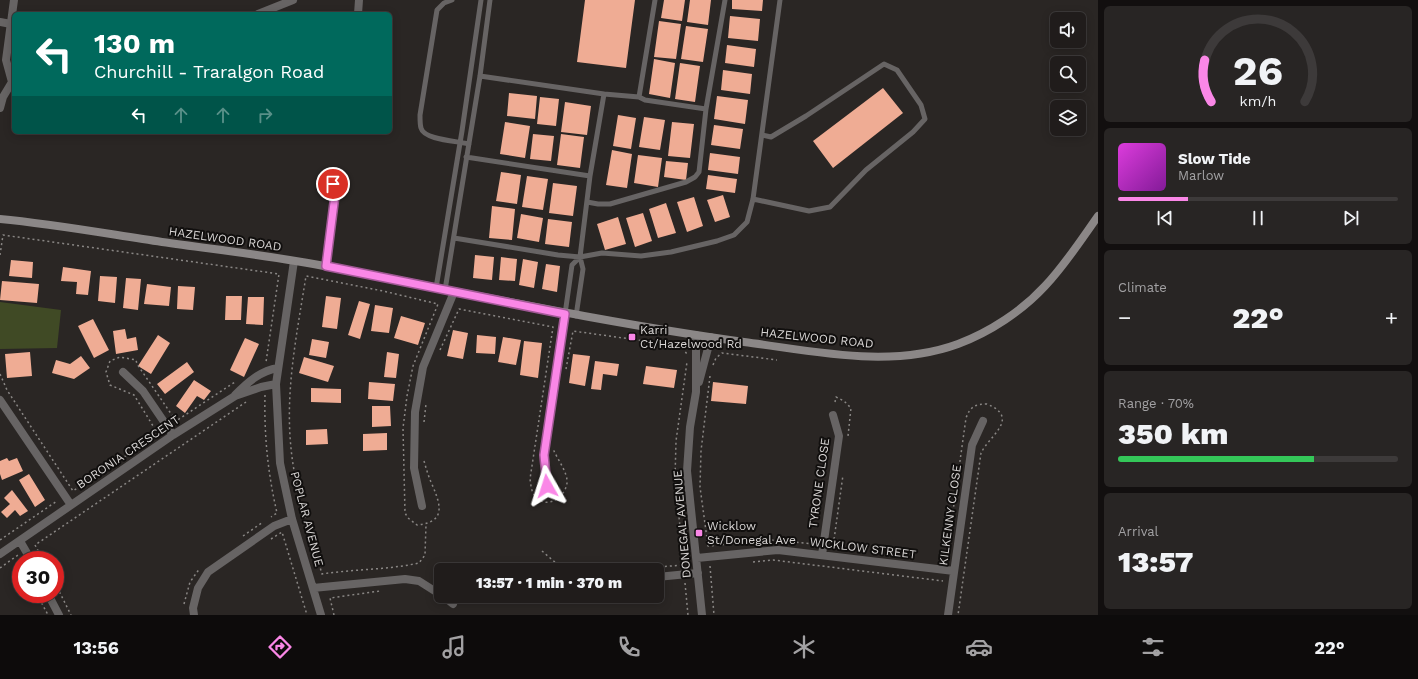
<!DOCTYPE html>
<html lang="en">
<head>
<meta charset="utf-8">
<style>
  body { margin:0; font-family:"Work Sans",sans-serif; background:#282524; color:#f1f3f6; height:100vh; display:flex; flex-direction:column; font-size:15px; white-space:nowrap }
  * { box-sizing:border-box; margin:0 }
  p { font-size:13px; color:#a2a1a3 }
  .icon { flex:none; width:22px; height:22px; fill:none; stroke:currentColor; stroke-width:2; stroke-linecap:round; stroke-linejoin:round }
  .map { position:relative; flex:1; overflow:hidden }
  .drawer { display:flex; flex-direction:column; gap:6px; padding:6px; background:#120f0f; width:320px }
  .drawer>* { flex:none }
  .top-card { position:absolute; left:12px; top:12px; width:380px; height:122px; border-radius:6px; box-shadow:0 2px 10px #0003,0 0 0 1px #3d3a3a; background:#00695c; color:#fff; overflow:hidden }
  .tools { position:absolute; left:1050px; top:12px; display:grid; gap:8px }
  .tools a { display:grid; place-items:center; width:36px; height:36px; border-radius:6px; background:#201c1b; box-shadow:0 2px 10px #0003,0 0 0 1px #3d3a3a; font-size:20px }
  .speed { position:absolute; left:12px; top:551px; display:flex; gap:8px; font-size:20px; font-weight:700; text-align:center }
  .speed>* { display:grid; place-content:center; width:52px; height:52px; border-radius:50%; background:#201c1b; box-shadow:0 2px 10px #0003,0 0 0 1px #3d3a3a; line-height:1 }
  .speed .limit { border:6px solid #d22; background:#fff; color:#111 }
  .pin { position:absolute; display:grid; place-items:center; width:34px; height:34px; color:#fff; margin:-17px; border:2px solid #fff; border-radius:50%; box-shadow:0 1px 4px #0007 }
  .me { position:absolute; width:44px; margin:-22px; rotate:354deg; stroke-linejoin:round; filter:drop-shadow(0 0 3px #0008) }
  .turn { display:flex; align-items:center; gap:14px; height:84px; padding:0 16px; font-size:18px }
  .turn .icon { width:52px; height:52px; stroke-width:2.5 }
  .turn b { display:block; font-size:28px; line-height:34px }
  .lanes { display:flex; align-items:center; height:38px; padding:0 16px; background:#0003; justify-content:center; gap:20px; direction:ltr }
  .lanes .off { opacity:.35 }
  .big { font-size:30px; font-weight:800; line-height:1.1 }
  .drawer .tile { flex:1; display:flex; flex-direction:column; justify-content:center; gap:6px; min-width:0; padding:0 14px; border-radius:6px; background:#282524 }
  .drawer .dial { align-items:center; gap:0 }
  .dial svg { height:104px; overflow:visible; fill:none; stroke:#3d3a3a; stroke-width:7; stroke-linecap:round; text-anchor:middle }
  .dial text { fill:#f1f3f6; stroke:none }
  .song { display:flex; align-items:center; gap:12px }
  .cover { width:48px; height:48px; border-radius:6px; background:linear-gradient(135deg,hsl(300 70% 55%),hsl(290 70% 35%)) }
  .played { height:4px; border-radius:2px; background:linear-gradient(90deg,#fa87e7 25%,#3d3a3a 25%) }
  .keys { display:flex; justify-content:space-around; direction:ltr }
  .heat { display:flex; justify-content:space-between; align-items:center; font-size:22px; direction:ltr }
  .charge { height:6px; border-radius:3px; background:linear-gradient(90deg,#34c759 70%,#3d3a3a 0) }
  .trip { position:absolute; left:434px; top:563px; width:230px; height:40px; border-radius:6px; background:#201c1b; box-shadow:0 2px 10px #0003,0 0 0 1px #3d3a3a; font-weight:800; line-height:40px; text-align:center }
  .menu { display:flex; height:64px; justify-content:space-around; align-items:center; background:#0d0b0b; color:#a2a1a3 }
  .menu .icon { width:28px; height:28px }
  .menu .active { color:#fa87e7 }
  .menu b { font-size:18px; color:#f1f3f6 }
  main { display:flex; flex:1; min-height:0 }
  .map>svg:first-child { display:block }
</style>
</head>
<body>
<main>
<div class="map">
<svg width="1098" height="615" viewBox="0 0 1098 615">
  <rect width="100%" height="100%" fill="#2a2624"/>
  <path fill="#404a25" d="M0 302 61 310 57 348 0 349Z"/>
  <path fill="#efac94" d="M585 0H635L626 68 577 62Z
    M664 0H685L682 21 661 18Z
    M690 0H711L708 25 687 22Z
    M732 0H763L762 11 732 9Z
    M730 16 760 19 758 41 728 38Z
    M659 21 681 24 676 59 654 57Z
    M686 26 708 29 703 62 681 59Z
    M727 45 756 49 754 67 725 63Z
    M654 59 675 63 670 98 649 94Z
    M680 63 700 66 695 102 675 99Z
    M723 70 752 74 750 94 721 90Z
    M883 88 903 113 833 168 813 141Z
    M509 93 537 96 535 119 507 116Z
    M717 96 748 100 745 124 714 119Z
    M540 97 559 99 556 126 537 124Z
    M565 102 591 106 587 135 561 132Z
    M618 115 636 118 631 149 613 146Z
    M644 117 665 120 660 150 639 147Z
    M505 122 530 126 525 158 500 154Z
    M672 122 694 124 690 158 668 156Z
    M714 125 743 129 740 149 711 145Z
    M533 134 554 136 551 161 530 159Z
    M561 134 584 137 580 168 557 165Z
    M612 150 632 154 627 188 606 185Z
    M710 153 740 157 738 174 708 170Z
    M638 155 662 158 658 187 634 183Z
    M666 161 688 163 686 180 664 177Z
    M501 172 521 175 517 204 496 201Z
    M708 175 737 179 735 193 706 189Z
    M527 176 548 179 543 210 522 207Z
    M553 183 577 186 573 216 549 213Z
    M723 195 730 217 715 222 707 200Z
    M694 197 703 226 687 232 677 202Z
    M666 203 676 233 658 238 649 209Z
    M492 206 515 209 512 240 489 238Z
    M643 213 652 241 635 247 626 218Z
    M521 214 543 218 539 242 517 238Z
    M618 217 626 244 605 250 597 224Z
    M548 219 572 222 569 247 545 244Z
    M475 255 494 257 492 280 473 278Z
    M501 257 517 259 515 281 499 280Z
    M523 259 538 262 534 288 519 285Z
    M11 260 33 262 32 278 9 276Z
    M546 264 560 266 557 292 542 289Z
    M63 267 91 271 88 295 76 294 77 282 61 281Z
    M100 276 117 277 115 303 98 301Z
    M126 278 141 279 138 310 123 308Z
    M2 281 39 284 37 303 0 300Z
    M147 284 171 287 169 306 144 304Z
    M178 286 195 287 193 310 177 309Z
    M226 296H242L241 320H225Z
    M326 296 341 298 337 329 322 327Z
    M248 297H264L263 325 246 324Z
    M359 301 370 304 360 339 348 335Z
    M375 305 393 308 389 333 371 331Z
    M401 316 425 323 418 345 394 338Z
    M93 319 109 350 94 358 78 326Z
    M125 329 127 339 136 337 138 350 116 354 113 331Z
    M453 330 468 333 463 359 447 356Z
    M158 335 170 343 151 374 138 366Z
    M477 335 496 337 495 354 476 353Z
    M503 337 521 340 516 365 498 362Z
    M245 338 259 344 244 377 230 370Z
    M312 339 329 342 326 358 309 355Z
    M524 341 542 343 538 378 520 375Z
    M30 352 32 376 7 378 5 354Z
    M387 352 399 354 396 378 384 377Z
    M573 354 590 356 585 386 569 383Z
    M81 356 90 368 74 379 52 373 56 360 70 364Z
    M304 357 334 366 328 382 299 373Z
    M595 361 619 364 617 376 603 374 601 390 591 389Z
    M187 362 194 372 165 394 157 384Z
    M646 366 677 370 674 388 643 384Z
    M194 380 211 391 204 400 197 396 185 413 176 406Z
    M369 382 395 384 393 401 368 399Z
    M713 382 748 386 746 404 711 401Z
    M311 388 341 389V403L311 402Z
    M372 406H390L391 426 372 427Z
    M327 429 328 444 306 445V430Z
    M387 433V450L363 451V434Z
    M7 458 9 461 17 458 23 471 2 480 0 474V461Z
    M29 474 45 500 35 507 19 480Z
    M12 490 28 511 20 516 15 510 7 518 1 512 10 504 4 498Z"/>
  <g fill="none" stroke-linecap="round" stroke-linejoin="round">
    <path stroke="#8a8785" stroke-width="1.5" stroke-dasharray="2 3" stroke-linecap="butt" d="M0 255 3 235 279 274 266 362
      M440 350 459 309 553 327 530 479C531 485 531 491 535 496 546 510 565 498 567 483 568 473 558 460 554 451L555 448
      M713 365 716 358 722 353 777 360
      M566 369 573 331 681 346 687 354
      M0 374 7 390 73 491 145 443
      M710 376 701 451 700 487 708 546 772 540 815 544
      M265 395C264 436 268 474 277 513L271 517
      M835 402 836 397 844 401 851 408 848 436
      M424 422 426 404
      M158 434 134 395 110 385 106 372 110 361 120 357 136 360 137 364 176 421 235 382
      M424 461C426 468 428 475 431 482 440 503 448 522 417 525L408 518 405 513 403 428 407 396 413 366 438 304 383 291 306 276C297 333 285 390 291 448 295 491 310 533 322 574 354 569 387 570 419 563L425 555 426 524
      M243 536 263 522
      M271 539 282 532 307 615
      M0 540 57 501
      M835 547H833L843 475
      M542 551 564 570
      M43 560 35 545 246 402
      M946 561 966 418C970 407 975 404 987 404 1021 418 989 436 981 453L958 615
      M753 562 773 560 943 581
      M710 566 714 615
      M0 568 18 555
      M620 570 684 565 675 479 676 441 687 362
      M55 583 71 615
      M685 583 688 615
      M37 594 48 615
      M184 604 190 582 200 568
      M334 615 330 598 380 591"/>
    <path stroke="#676464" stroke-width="5" d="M452 0 444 3 437 10 420 115C420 119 420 125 421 128 424 140 458 141 469 144
      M480 76 604 94 639 97 645 100 706 109
      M639 97 655 0
      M466 157 590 176
      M753 199 809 211 830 207 866 170 913 132 925 119 921 105 897 70 884 64 806 116 771 137 762 135
      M587 202 598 204H610L686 182 695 177 699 172 706 109 725 0
      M454 238 558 255 580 257 602 253 641 256 671 252 717 241 734 235 747 222 753 199 780 0
      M436 288 462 131 481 0
      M445 290 480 76 490 0
      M565 314 572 265 580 257
      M576 316 583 269 580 257 590 176 604 94"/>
    <path stroke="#676464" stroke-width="8" d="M258 14 293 0
      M358 14 359 0
      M0 22 11 24
      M12 82 6 60 14 0
      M0 108 3 97 12 82H14
      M294 261 276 384 280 463 292 519 321 615
      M326 266 335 195 331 173
      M696 335V392L690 427 687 471 702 615
      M123 372 143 391 173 435
      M699 382 711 337
      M235 395C248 382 260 371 278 368
      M0 400 71 505
      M547 486 544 455 565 314
      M422 506 414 468 415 412 423 367 454 292
      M20 541 31 560
      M0 554 173 435 235 396 261 387 276 384
      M822 555 839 436 833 415
      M697 558 778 550 954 571
      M657 577 698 573
      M313 588 405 579 419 581 441 595
      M48 594 59 615
      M443 596 453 604
      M194 615 193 608 198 588 208 572 274 526 292 519
      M948 615 972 445 983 421"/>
    <path stroke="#8b8787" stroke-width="8" d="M0 219C54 224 108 234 162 242 218 250 274 256 330 267 468 293 605 323 744 342 814 351 890 369 958 344 990 332 1022 311 1045 286 1065 265 1081 240 1098 216"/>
  </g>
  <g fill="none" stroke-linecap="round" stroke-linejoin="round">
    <g stroke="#a25896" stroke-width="10">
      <path id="route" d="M333 184 335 195 326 266 565 314 544 455 547 486"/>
    </g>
    <use href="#route" stroke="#fa87e7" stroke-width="7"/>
  </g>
  <g fill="#fa87e7" stroke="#110f0e" stroke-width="1.5">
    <rect x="628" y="333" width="8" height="8" rx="2"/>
    <rect x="695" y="529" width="8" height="8" rx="2"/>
  </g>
  <g text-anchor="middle" stroke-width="4" stroke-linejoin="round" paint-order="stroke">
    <g font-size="12" fill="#dad7d6" stroke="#110f0e">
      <text transform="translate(225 239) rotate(8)" y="4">HAZELWOOD ROAD</text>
      <text transform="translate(817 338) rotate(6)" y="4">HAZELWOOD ROAD</text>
      <text transform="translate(128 452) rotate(-34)" y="4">BORONIA CRESCENT</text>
      <text transform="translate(819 483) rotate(-82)" y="4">TYRONE CLOSE</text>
      <text transform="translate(950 515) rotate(-82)" y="4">KILKENNY CLOSE</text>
      <text transform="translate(307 519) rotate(75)" y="4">POPLAR AVENUE</text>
      <text transform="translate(682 524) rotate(-95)" y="4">DONEGAL AVENUE</text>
      <text transform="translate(863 548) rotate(7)" y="4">WICKLOW STREET</text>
    </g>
    <g font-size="12" fill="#dad7d6" stroke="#110f0e" text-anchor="start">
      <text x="640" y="334">Karri<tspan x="640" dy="14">Ct/Hazelwood Rd</tspan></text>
      <text x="707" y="530">Wicklow<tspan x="707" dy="14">St/Donegal Ave</tspan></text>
    </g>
  </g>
</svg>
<div class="tools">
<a><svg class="icon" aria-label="sound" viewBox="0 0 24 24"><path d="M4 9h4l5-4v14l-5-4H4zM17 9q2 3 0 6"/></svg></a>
<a><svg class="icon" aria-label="search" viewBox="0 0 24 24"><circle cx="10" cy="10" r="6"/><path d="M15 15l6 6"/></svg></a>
<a><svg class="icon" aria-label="layers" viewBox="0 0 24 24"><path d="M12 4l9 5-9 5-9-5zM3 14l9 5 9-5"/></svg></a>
</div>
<div class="speed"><div class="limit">30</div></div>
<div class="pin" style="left:333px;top:184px;background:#d93025"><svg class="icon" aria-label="arrive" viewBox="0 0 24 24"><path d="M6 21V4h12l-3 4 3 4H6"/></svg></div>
<svg class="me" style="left:547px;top:486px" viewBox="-20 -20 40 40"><path d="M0-17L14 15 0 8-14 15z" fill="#fa87e7" stroke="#fff" stroke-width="4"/></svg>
<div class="trip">13:57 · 1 min · 370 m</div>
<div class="top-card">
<div class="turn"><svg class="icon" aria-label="left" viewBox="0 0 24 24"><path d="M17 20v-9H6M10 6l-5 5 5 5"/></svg><div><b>130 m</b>Churchill - Traralgon Road</div></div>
<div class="lanes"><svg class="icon" aria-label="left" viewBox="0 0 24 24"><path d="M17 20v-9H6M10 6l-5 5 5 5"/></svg><svg class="icon off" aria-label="ahead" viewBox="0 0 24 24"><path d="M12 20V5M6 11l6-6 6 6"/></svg><svg class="icon off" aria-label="ahead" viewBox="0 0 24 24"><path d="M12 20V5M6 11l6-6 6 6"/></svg><svg class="icon off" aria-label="right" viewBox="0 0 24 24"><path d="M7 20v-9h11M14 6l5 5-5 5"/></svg></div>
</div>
</div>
<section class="drawer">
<div class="tile dial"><svg viewBox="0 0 100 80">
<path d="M14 69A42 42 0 1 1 86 69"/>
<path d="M14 69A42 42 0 0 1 9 37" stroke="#fa87e7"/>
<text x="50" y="56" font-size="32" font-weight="700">26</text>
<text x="50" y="72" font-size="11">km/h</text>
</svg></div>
<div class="tile">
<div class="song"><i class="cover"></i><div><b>Slow Tide</b><p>Marlow</p></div></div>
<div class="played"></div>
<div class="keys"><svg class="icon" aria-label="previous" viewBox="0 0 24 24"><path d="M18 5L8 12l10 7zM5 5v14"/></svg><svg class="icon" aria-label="pause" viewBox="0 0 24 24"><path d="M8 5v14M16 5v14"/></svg><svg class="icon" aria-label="next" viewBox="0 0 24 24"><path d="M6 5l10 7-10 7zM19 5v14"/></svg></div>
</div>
<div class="tile"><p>Climate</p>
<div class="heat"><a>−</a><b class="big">22°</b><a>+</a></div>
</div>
<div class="tile"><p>Range · 70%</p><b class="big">350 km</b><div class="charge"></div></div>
<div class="tile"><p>Arrival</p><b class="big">13:57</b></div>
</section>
</main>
<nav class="menu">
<b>13:56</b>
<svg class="icon active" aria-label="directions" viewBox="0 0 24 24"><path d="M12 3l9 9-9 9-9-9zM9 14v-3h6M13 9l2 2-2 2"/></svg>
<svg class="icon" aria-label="music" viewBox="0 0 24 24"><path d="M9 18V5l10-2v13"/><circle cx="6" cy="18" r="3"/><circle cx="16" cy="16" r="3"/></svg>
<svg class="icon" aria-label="phone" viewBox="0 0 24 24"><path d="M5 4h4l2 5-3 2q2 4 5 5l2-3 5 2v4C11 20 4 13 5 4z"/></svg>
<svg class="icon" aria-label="climate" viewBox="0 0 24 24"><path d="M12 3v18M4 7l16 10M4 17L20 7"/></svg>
<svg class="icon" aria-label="car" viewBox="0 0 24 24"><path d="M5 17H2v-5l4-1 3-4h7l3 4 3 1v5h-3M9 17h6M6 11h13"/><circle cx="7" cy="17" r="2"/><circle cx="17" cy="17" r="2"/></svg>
<svg class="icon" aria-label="filters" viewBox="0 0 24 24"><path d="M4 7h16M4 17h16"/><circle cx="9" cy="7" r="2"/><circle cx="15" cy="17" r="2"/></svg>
<b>22°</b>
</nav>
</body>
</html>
